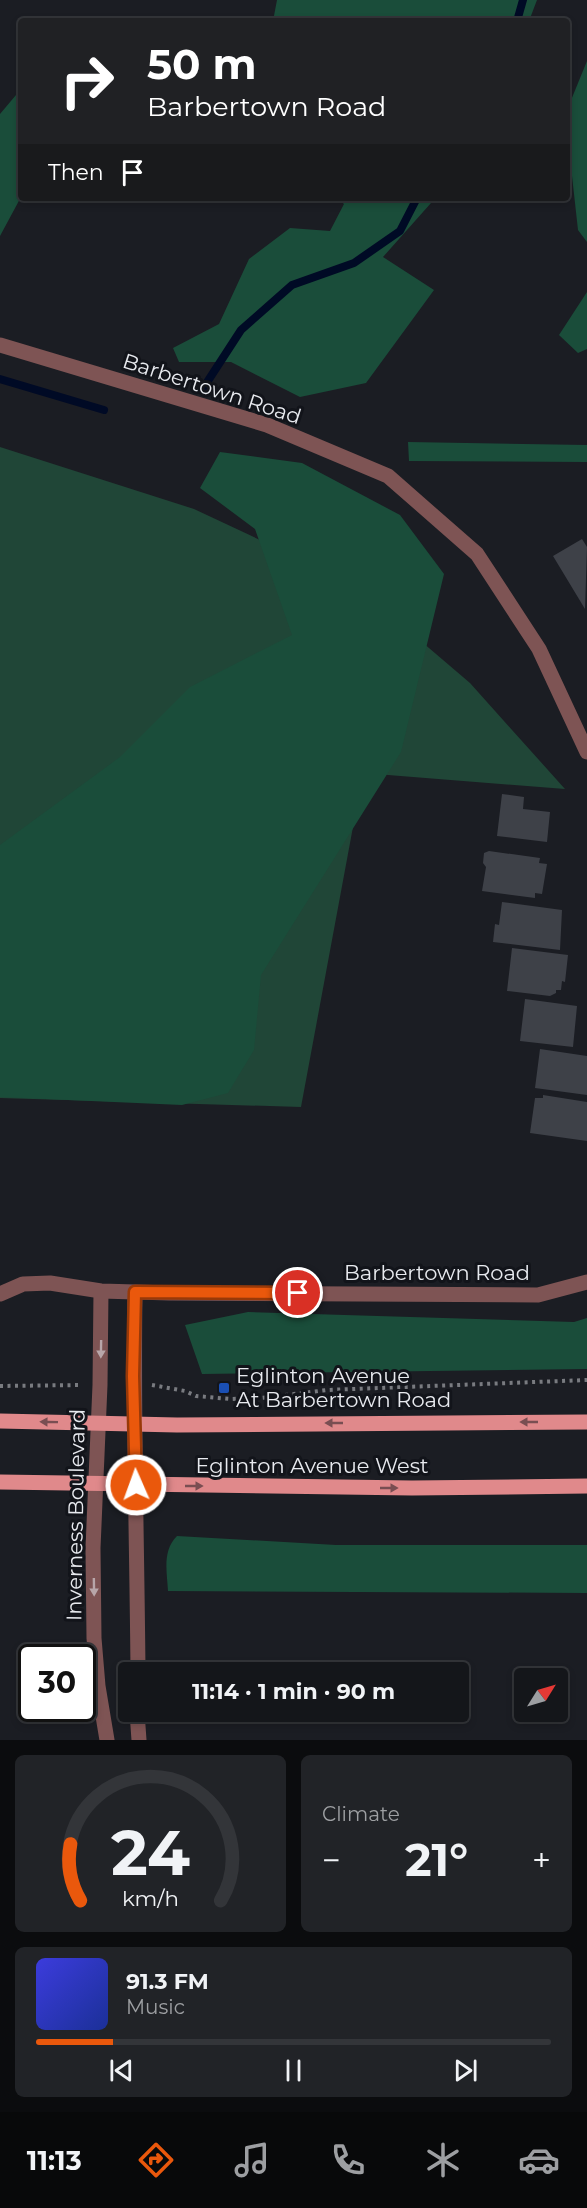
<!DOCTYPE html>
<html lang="en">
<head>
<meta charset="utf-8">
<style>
  body { margin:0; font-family:Montserrat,sans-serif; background:#212327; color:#f1f3f6; height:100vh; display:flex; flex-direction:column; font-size:22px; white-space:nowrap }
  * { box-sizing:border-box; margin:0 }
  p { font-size:20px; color:#9d9fa2 }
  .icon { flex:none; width:33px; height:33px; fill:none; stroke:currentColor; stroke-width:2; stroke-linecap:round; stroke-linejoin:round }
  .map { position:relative; height:1740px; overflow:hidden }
  .drawer { display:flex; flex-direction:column; gap:15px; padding:15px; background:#0b0c0e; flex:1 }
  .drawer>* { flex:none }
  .top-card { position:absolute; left:18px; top:18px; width:552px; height:183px; border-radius:6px; box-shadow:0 3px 9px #0003,0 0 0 2px #333539; background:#202124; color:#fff; overflow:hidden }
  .needle { width:39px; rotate:53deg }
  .fabs { position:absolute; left:514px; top:1668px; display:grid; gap:12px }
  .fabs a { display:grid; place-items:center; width:54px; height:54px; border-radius:6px; background:#14161a; box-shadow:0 3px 9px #0003,0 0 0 2px #333539; font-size:30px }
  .speed { position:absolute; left:18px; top:1644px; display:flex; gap:12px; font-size:30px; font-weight:700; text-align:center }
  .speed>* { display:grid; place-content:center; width:78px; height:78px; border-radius:50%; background:#14161a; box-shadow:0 3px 9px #0003,0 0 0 2px #333539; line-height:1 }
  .speed .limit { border:3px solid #111; border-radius:9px; background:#fff; color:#111 }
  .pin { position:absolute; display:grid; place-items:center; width:51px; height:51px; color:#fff; margin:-26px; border:3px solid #fff; border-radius:50%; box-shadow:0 2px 6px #0007 }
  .me { position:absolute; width:66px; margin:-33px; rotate:358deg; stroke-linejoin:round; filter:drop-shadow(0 0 4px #0008) }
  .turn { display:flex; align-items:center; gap:21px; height:126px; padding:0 30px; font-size:27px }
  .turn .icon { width:78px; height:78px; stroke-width:2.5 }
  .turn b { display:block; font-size:42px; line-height:51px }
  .then { display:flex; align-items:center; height:57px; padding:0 30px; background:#0003; gap:12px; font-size:22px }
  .big { font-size:45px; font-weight:700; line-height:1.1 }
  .drawer .card { flex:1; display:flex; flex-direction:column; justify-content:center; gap:9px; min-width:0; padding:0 21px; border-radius:9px; background:#212327 }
  .drawer .dial { align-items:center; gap:0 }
  .dial svg { height:156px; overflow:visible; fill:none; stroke:#333539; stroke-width:7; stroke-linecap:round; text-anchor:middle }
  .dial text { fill:#f1f3f6; stroke:none }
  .song { display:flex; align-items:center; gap:18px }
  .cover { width:72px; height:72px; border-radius:9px; background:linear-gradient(135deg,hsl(240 70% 55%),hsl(230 70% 35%)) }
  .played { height:6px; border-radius:3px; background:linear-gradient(90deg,#ea580c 15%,#333539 15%) }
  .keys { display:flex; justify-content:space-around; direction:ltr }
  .heat { display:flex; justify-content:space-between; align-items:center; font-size:33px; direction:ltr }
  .drawer .tiles { flex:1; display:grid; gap:15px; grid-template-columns:1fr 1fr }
  .card:last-child { grid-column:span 2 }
  .trip { position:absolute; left:118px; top:1662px; width:351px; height:60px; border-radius:6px; background:#14161a; box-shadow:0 3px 9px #0003,0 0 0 2px #333539; font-weight:700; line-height:60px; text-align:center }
  .dock { display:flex; height:96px; justify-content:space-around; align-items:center; background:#08090a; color:#9d9fa2 }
  .dock .icon { width:42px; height:42px }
  .dock .selected { color:#ea580c }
  .dock b { font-size:27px; color:#f1f3f6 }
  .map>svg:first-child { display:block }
</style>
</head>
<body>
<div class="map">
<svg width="587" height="1740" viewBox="0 0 587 1740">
  <rect width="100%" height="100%" fill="#1b1d23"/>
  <path fill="#204637" d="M0 447 194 509 354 584 470 683 565 789 363 773 301 1107 0 1098Z"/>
  <path fill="#1a4d3a" d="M277 0H537L529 21H273Z
    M587 61V242L578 230 567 131V110Z
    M21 94V197L0 236V114L16 95Z
    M337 198H419L431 203 383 257 434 290 366 383 300 397 231 362H179L173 348 219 324 249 259 290 228 330 231 344 204Z
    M587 292V349L578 353 559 335Z
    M408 442 587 445V462L409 461Z
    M220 452 302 463 400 515 444 574 401 752 261 975 254 1050 228 1093 182 1105 0 1097V845L120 757 190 687 292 635 255 529 200 488Z
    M248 1312 574 1322 587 1318V1369L202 1374 185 1325Z
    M177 1536 336 1545H587V1593L168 1591C167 1572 162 1551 177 1536Z"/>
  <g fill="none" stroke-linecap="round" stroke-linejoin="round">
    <path stroke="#000a25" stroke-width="8" d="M517 21 523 0
      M0 379 104 410
      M202 390 241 330 292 285 354 263 400 231 417 198"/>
  </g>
  <path fill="#3e4148" d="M582 539 587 547 585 609 553 556Z
    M502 794 524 797 523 809 550 812 547 842 497 836Z
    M489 851 540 858 539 863 547 864 542 894 535 893V898L482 891 486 867 483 863 484 853Z
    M502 902 562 910 560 950 493 942 495 924 499 925Z
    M512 948 568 955 565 982 562 981 561 990H556V993L550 996 507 991Z
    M525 999 577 1006 573 1047 520 1041Z
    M540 1049 587 1056V1095L535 1088Z
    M543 1095 587 1102V1141L530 1133 535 1098H543Z"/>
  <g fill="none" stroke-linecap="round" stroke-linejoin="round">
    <path stroke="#797b80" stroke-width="4" stroke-dasharray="3 4.5" stroke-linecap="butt" d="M152 1385 185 1391 196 1396 230 1399 261 1398 327 1390 587 1380
      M0 1386 82 1385"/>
    <path stroke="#7e5454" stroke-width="15" d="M0 345 267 425 388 476 477 554 539 649 587 752
      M101 1291 100 1385 93 1548 94 1638 98 1686 107 1740
      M135 1292C133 1419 137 1546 138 1672
      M0 1294 23 1284 50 1283 101 1291 170 1293 538 1295 587 1282
      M137 1712 139 1740"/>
    <path stroke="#e0898b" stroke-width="15" d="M0 1421 177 1425 587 1422
      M0 1482 412 1488 587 1486"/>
  </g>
  <defs><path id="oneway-solid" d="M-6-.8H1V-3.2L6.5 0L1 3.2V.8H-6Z" transform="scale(1.5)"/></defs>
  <g fill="#b8a6a9">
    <use href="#oneway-solid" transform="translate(101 1349) rotate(91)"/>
    <use href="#oneway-solid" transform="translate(94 1587) rotate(89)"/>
  </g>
  <g fill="#794e52">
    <use href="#oneway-solid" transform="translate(49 1422) rotate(-179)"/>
    <use href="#oneway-solid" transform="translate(529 1422) rotate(180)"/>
    <use href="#oneway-solid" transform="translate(334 1423) rotate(180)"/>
    <use href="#oneway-solid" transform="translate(194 1486)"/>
    <use href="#oneway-solid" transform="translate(389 1488)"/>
  </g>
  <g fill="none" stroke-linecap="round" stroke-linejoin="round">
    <g stroke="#983908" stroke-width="15">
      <path id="route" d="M136 1485 133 1376 135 1292 298 1293"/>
    </g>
    <use href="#route" stroke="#ea580c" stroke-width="10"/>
  </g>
  <rect fill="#1a4fb4" stroke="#12141a" stroke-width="2" x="218" y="1382" width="12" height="12" rx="3"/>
  <g text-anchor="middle" stroke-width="6" stroke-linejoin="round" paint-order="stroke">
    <g font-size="21" fill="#e8eaef" stroke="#12141a">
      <text transform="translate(212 389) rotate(18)" y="7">Barbertown Road</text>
      <text x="437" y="1280">Barbertown Road</text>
      <text x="312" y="1473">Eglinton Avenue West</text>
      <text transform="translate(76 1515) rotate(-89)" y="7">Inverness Boulevard</text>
    </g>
    <g font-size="21" fill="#e8eaef" stroke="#12141a" text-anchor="start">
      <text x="236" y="1383">Eglinton Avenue<tspan x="236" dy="24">At Barbertown Road</tspan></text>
    </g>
  </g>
</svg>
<div class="fabs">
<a><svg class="needle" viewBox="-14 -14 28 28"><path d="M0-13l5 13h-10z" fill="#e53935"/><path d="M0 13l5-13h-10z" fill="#9d9fa2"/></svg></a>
</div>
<div class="speed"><div class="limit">30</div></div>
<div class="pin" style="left:298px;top:1293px;background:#d93025"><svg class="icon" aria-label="arrive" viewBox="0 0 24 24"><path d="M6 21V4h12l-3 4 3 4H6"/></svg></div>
<svg class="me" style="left:136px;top:1485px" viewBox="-20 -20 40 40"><circle r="17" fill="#ea580c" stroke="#fff" stroke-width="3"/><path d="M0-11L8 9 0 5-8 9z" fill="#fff"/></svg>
<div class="trip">11:14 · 1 min · 90 m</div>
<div class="top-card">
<div class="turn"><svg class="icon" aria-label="right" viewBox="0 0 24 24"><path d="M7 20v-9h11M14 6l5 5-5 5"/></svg><div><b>50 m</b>Barbertown Road</div></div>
<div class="then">Then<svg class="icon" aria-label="arrive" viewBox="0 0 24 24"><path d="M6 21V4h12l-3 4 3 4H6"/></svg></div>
</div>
</div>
<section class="drawer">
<div class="tiles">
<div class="card dial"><svg viewBox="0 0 100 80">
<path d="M14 69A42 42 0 1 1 86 69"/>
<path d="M14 69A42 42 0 0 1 9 40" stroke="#ea580c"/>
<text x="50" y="56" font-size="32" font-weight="700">24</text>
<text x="50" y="72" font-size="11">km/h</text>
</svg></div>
<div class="card"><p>Climate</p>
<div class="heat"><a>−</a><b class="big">21°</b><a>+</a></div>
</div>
<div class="card">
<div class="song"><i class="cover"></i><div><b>91.3 FM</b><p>Music</p></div></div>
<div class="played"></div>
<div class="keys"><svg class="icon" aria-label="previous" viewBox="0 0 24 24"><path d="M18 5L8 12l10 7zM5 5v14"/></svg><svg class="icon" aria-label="pause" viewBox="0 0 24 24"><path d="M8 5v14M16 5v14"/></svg><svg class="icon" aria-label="next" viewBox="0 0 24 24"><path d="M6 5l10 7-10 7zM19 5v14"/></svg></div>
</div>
</div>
</section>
<nav class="dock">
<b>11:13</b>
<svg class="icon selected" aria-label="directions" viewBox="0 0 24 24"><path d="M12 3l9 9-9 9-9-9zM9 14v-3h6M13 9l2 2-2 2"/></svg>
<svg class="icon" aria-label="music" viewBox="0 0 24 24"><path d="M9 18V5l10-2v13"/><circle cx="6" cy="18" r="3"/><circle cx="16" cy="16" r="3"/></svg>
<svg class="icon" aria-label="phone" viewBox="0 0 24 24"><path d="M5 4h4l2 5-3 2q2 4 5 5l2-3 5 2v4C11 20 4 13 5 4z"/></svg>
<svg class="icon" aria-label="climate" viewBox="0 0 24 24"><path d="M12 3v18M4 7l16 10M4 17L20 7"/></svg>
<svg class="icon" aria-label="car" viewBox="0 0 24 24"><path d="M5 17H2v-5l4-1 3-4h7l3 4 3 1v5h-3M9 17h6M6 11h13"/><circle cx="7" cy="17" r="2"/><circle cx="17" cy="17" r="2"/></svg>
</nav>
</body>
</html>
